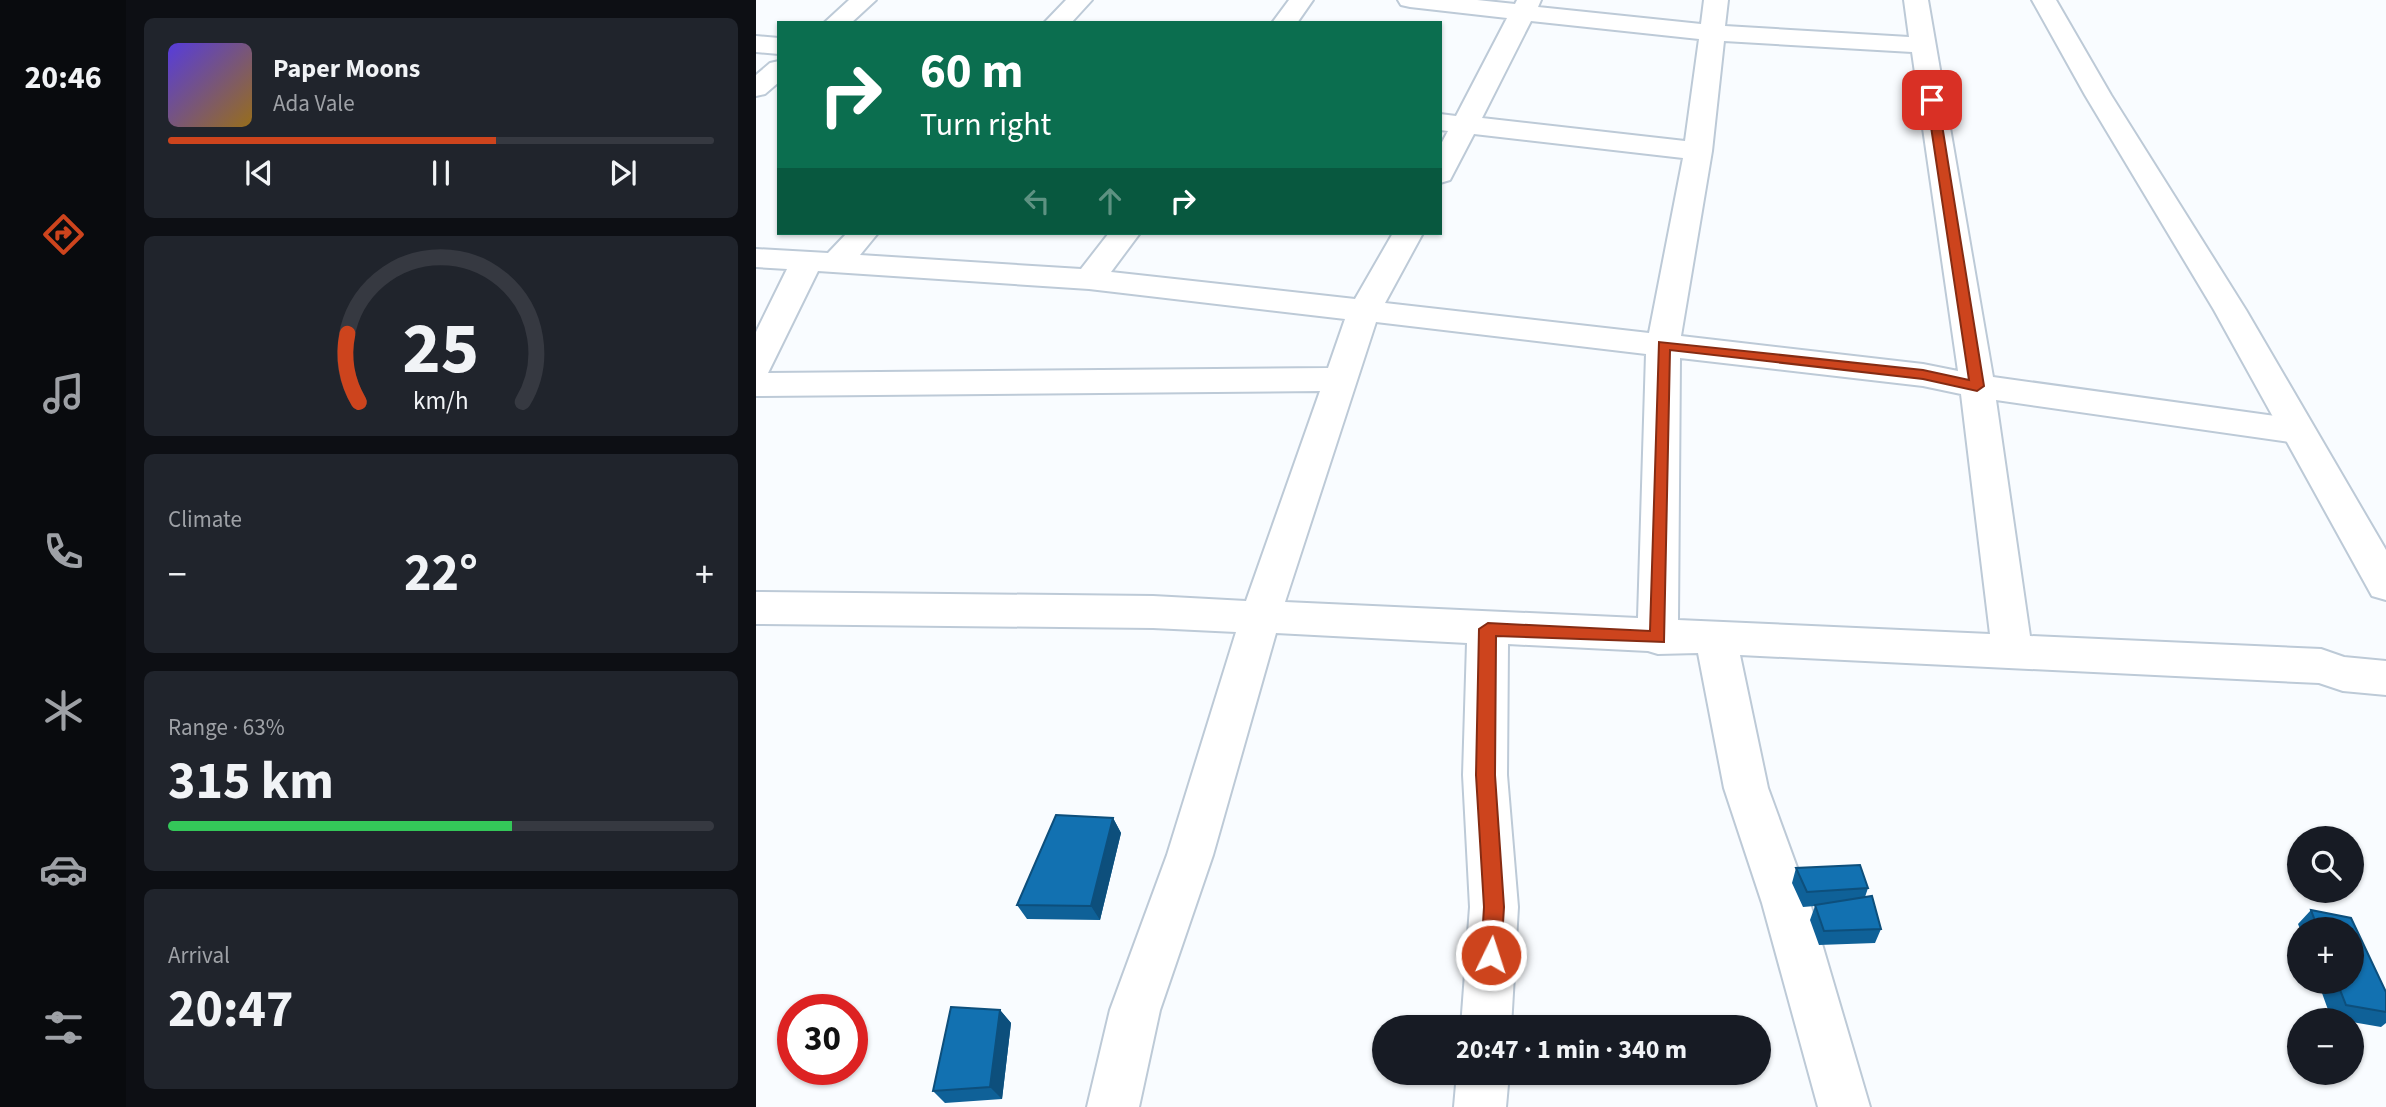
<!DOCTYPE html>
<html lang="en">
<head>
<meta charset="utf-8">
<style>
  body { margin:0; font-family:"Source Sans 3",sans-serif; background:#20242c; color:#f1f3f6; height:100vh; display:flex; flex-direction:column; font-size:26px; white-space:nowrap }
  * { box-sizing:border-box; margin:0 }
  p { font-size:23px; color:#9ea1a6 }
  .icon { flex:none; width:38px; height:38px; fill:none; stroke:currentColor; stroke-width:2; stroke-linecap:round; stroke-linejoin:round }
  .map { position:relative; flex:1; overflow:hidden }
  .panel { display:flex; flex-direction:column; gap:18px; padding:18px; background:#0d0f14; width:630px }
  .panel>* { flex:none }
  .banner { position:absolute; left:21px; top:21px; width:665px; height:214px; border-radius:0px; box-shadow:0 2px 5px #0004; background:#0b6e4f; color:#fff; overflow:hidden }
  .tools { position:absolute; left:1531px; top:826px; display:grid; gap:14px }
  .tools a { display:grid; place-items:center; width:77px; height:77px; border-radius:50%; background:#171b24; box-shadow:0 2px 5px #0004; font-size:35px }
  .speed { position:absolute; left:21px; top:994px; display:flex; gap:14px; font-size:35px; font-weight:700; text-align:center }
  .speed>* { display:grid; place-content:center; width:91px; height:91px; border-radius:50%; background:#171b24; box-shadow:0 2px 5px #0004; line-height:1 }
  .speed .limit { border:10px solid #d22; background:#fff; color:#111 }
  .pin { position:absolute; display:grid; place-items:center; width:60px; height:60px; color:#fff; margin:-30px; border-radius:14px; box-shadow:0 4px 10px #0006 }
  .me { position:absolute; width:77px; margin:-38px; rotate:4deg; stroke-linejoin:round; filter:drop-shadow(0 0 5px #0008) }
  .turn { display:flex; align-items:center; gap:24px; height:147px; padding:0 28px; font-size:32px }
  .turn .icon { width:91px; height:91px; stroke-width:2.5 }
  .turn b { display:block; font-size:49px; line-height:60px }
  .lanes { display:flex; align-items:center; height:66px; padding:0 28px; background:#0003; justify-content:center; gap:35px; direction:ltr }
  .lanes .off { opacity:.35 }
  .big { font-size:52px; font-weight:700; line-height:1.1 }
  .panel .card { flex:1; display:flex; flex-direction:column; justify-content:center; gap:10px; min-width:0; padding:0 24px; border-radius:10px; background:#20242c }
  .panel .dial { align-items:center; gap:0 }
  .dial svg { height:182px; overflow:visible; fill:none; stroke:#363941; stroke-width:7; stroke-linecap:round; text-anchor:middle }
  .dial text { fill:#f1f3f6; stroke:none }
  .song { display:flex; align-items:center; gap:21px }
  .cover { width:84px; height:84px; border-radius:10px; background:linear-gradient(135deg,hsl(250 70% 55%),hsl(40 70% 35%)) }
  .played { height:7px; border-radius:4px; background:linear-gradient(90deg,#cd441d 60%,#363941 60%) }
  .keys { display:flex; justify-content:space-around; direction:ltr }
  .heat { display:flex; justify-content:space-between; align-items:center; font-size:38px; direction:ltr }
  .charge { height:10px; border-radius:5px; background:linear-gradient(90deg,#34c759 63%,#363941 0) }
  .trip { position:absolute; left:616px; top:1015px; width:399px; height:70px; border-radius:35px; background:#171b24; box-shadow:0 2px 5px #0004; font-weight:700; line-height:70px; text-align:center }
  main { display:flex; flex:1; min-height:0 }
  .tab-bar { display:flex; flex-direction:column; width:126px; justify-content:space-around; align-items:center; background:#090b0e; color:#9ea1a6 }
  .tab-bar .icon { width:49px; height:49px }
  .tab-bar .active { color:#cd441d }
  .tab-bar b { font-size:32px; color:#f1f3f6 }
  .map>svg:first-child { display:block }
</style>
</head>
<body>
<main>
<nav class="tab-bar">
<b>20:46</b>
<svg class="icon active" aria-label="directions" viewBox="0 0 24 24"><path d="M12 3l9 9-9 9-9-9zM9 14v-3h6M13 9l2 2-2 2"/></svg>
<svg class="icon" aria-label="music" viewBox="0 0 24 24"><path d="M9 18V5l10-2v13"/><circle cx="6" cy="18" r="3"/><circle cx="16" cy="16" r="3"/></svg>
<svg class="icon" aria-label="phone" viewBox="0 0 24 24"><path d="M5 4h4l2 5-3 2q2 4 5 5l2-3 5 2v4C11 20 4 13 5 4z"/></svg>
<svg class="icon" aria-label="climate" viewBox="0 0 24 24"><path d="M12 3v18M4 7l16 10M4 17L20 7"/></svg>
<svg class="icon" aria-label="car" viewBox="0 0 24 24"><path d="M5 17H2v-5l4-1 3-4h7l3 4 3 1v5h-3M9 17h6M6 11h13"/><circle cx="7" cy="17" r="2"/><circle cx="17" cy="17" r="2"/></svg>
<svg class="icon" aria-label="filters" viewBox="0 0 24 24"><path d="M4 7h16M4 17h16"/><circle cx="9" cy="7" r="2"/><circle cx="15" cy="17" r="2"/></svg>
</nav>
<section class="panel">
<div class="card">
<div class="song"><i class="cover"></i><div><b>Paper Moons</b><p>Ada Vale</p></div></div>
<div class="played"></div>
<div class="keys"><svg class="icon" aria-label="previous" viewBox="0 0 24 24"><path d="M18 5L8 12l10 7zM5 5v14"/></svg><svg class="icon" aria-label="pause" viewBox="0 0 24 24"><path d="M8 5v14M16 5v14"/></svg><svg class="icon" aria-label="next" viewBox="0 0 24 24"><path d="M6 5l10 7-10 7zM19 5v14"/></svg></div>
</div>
<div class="card dial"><svg viewBox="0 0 100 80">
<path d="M14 69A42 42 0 1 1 86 69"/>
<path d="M14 69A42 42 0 0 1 9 39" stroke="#cd441d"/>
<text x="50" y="56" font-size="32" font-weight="700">25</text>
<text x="50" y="72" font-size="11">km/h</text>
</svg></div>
<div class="card"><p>Climate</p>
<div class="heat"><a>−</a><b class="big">22°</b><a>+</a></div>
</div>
<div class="card"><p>Range · 63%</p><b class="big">315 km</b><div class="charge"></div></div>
<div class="card"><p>Arrival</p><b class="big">20:47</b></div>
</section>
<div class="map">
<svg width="1630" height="1107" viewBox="0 0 1630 1107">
  <rect width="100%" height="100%" fill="#f9fcff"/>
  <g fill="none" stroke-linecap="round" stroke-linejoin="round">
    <g stroke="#bdcad7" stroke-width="4">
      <path id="minor" d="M93 0H120L95 23H68Z
        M310 0H336L315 23H288Z
        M533 0H557L541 23H516Z
        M642 0H721L759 4 761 0H785L782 7 945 24 948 0H972L969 26 1153 37 1148 0H1172L1237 377 1541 419 1554 422 1559 431 1554 440 1541 443 1240 400 1274 636 1565 649 1588 657 1630 661V695L1587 691 1563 683 984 655 1012 788 1054 903 1114 1107H1062L1006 903 968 788 942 653 902 654 892 651 752 644 751 775 762 907 755 1027H705L714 907 707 775 711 643 520 633 457 855 404 1010 383 1107H331L354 1010 411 855 480 632 397 628 0 624V592L397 596 490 601 564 391 0 396V332L31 269 0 267V249L72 253 91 233H122L104 255 325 269 353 233H384L355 272 599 299 637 233H667L629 303 893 333 927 158 718 134 694 180 684 183V146L692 131 684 130V114L700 116 751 18 654 7 645 5ZM775 21 943 39 929 141 726 118ZM968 41 1156 52 1202 371 1167 364 925 336 956 151ZM62 271 333 289 589 319 572 368 12 373ZM620 322 890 354 882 618 529 602ZM924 358 1167 386 1205 394 1234 634 922 620Z
        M0 36 23 38V54L0 52Z
        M23 61V82L9 94 0 96V75L14 63Z
        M701 1073H753L750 1107H698Z"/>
    </g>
    <g stroke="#bdcad7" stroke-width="4">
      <path id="tertiary" d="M1276 0H1300L1355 95 1490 310 1630 550V600L1616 596 1458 310 1329 95Z"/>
    </g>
    <use href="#minor" fill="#fff" fill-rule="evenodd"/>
    <use href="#tertiary" fill="#fff" fill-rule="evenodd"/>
  </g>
  <path fill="#0f6198" d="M357 818 365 833 344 920 271 919 261 905Z
    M1040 868 1112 888 1109 897 1125 929 1119 943 1063 945 1054 920 1059 906 1047 907 1036 883Z
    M1555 910 1595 918 1630 992V1023L1625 1027 1596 1022V1020H1585L1575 1018 1562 982H1596V929H1544L1542 924Z
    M244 1010 255 1023 246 1099 189 1103 177 1091Z"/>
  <path fill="#0d4f7c" d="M357 818 365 833 344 920 335 906Z
    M244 1010 255 1023 246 1099 234 1087Z"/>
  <path fill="#1271b1" stroke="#0d4f7c" stroke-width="2" d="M300 815 357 818 335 906 261 905Z
    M1104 865 1112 888 1051 892 1040 868Z
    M1116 896 1125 929 1068 931 1059 905Z
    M1555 910 1595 918 1630 992V1012L1590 1005 1581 982H1596V929H1562Z
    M195 1007 244 1010 234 1087 177 1091Z"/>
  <path fill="#cd441d" stroke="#852c13" stroke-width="2" d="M1176 97 1182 100 1228 386 1221 391 1167 379 914 350 908 642 740 636 739 775 748 907 745 955 742 962 735 965 728 962 725 955 728 907 720 775 723 629 732 623 894 631 903 342 1167 370 1213 380 1171 100Z"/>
</svg>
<div class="tools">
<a><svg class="icon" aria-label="search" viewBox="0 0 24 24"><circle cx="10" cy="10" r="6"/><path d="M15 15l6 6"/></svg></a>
<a>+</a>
<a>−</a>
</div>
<div class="speed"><div class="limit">30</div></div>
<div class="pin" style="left:1176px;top:100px;background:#d93025"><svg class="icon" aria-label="arrive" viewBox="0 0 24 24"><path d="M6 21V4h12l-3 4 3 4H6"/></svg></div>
<svg class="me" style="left:735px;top:955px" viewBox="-20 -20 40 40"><circle r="17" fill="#cd441d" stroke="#fff" stroke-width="3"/><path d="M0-11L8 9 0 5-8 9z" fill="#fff"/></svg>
<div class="trip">20:47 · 1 min · 340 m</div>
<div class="banner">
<div class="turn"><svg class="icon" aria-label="right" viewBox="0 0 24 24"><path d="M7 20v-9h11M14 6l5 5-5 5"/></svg><div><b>60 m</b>Turn right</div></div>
<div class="lanes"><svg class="icon off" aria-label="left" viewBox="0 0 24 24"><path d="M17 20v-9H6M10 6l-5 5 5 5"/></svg><svg class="icon off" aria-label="ahead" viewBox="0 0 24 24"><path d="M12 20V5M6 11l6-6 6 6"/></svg><svg class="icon" aria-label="right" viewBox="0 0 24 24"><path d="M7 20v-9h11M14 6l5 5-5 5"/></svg></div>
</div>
</div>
</main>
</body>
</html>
